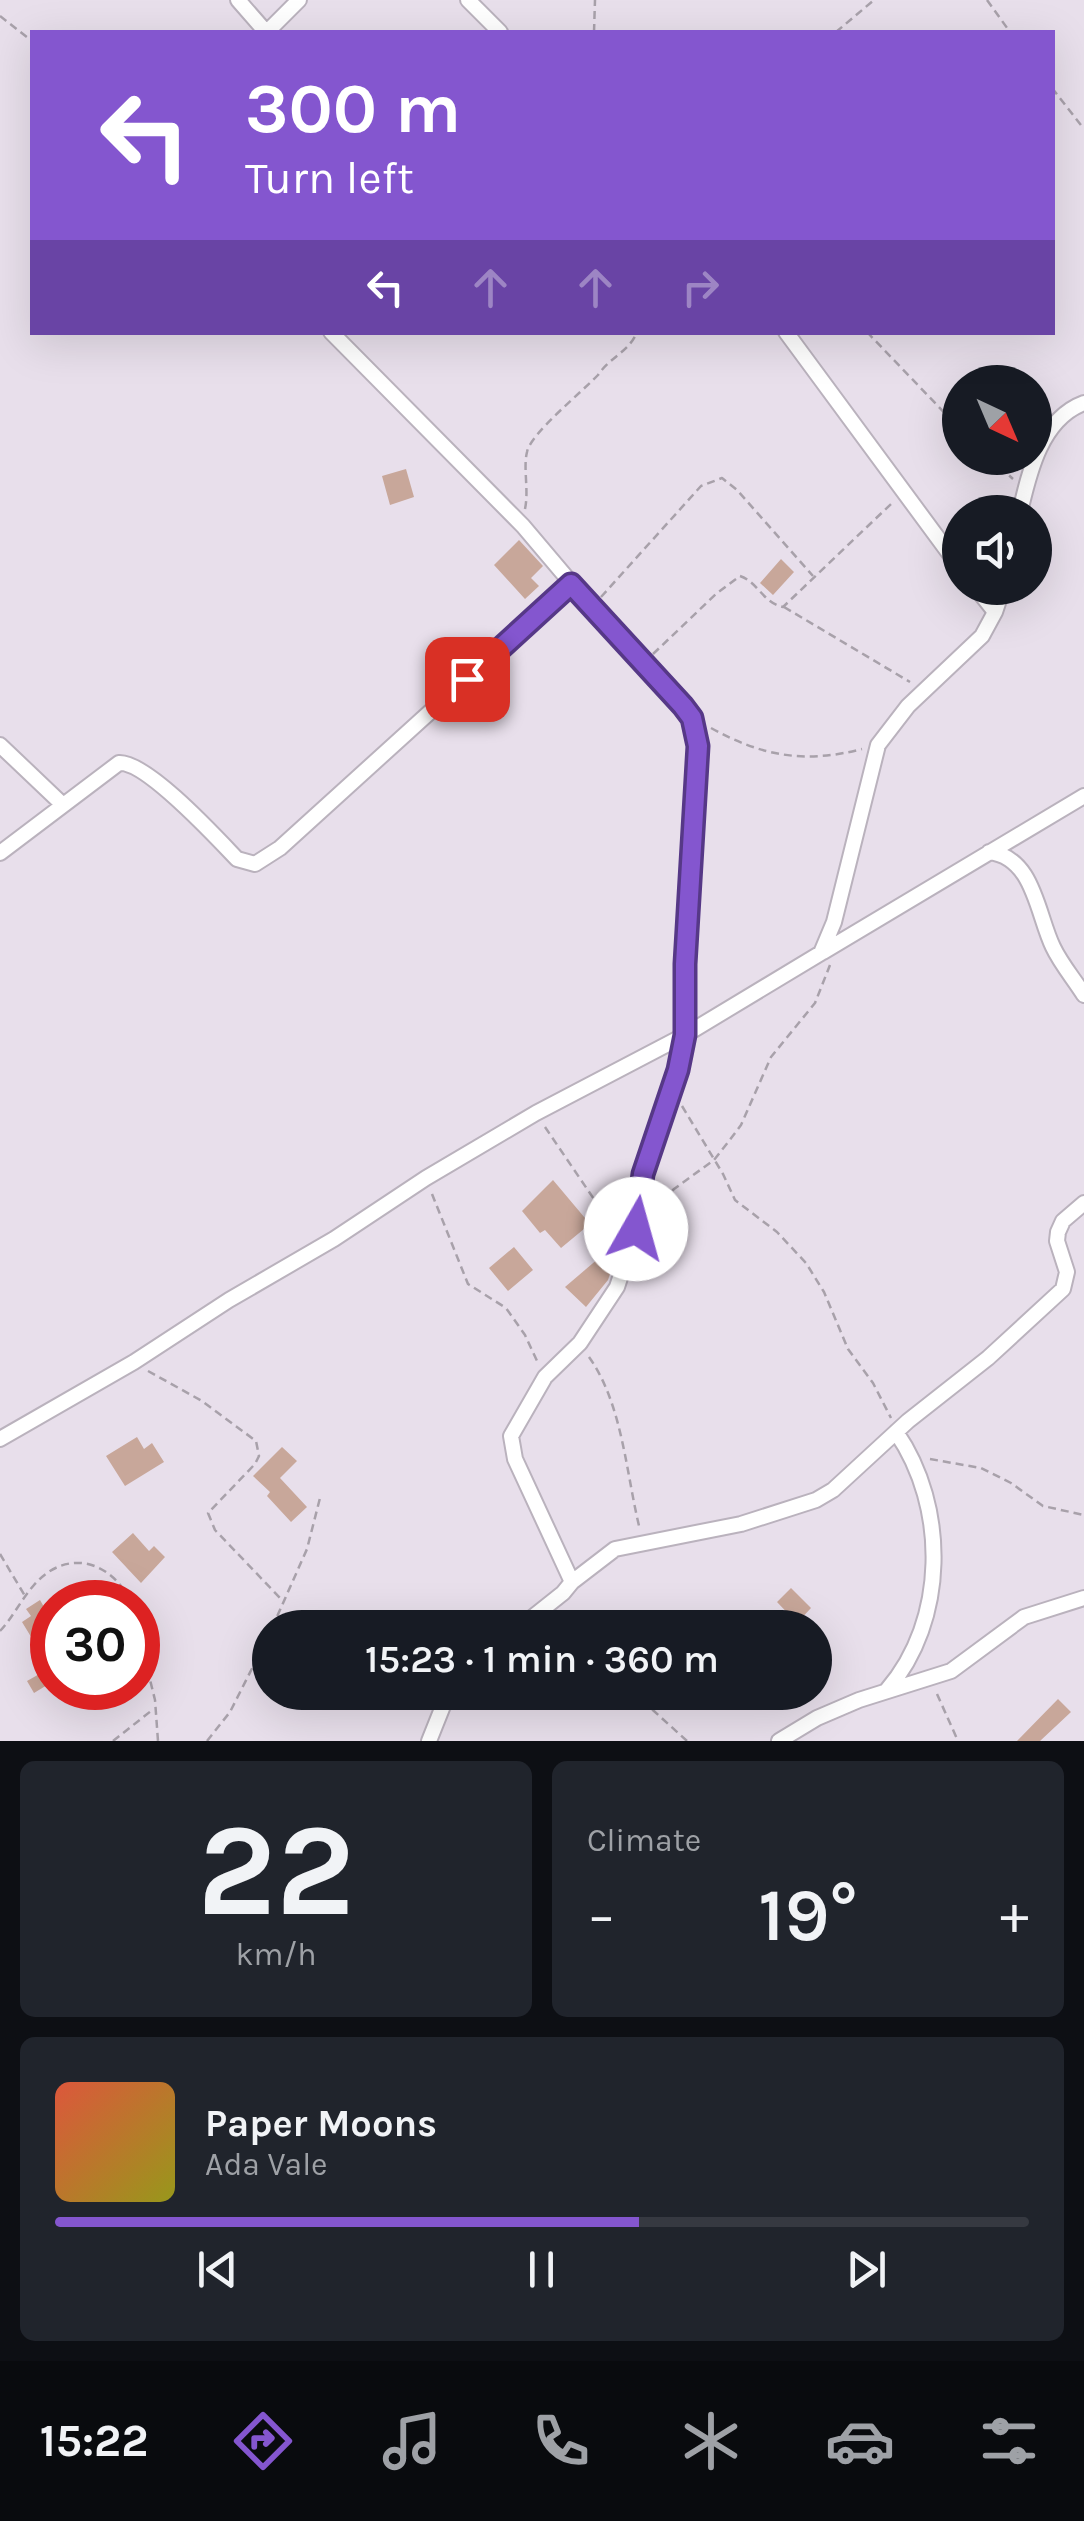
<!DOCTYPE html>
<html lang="en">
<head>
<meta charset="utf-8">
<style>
  body { margin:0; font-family:Karla,sans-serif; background:#20242c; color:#f1f3f6; height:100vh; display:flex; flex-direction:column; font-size:38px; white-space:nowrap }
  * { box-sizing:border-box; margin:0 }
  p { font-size:32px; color:#9ea1a6 }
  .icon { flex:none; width:55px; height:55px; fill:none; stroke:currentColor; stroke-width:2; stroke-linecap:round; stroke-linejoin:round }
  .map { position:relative; height:1741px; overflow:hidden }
  .details { display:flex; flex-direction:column; gap:20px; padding:20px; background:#0d0f14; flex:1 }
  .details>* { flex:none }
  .top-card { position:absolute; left:30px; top:30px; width:1025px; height:305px; border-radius:0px; box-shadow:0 10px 40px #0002; background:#8456cf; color:#fff; overflow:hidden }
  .needle { width:65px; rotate:136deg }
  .controls { position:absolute; left:942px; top:365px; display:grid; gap:20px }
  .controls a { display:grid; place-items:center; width:110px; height:110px; border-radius:50%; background:#171b24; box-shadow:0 10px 40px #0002; font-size:50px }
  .speed { position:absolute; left:30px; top:1580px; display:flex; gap:20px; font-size:50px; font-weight:700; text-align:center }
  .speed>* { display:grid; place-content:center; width:130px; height:130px; border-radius:50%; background:#171b24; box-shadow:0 10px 40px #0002; line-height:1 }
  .speed .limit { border:15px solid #d22; background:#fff; color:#111 }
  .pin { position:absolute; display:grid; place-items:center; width:85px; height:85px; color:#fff; margin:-42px; border-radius:20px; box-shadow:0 5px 15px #0006 }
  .me { position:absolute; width:110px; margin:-55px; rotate:7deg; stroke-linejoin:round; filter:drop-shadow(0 0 8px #0008) }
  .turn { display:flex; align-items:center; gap:35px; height:210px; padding:0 50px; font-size:45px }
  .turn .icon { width:130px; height:130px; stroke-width:2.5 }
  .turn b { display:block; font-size:70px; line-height:85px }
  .lanes { display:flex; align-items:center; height:95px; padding:0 50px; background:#0003; justify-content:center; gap:50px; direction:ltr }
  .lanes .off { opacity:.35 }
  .big { font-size:75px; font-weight:600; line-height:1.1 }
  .details .card { flex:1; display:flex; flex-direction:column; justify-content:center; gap:15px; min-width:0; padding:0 35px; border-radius:15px; background:#20242c }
  .details .dial { align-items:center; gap:0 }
  .dial b { font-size:130px; line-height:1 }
  .song { display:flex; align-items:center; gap:30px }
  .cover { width:120px; height:120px; border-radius:15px; background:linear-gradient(135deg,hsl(10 70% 55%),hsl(60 70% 35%)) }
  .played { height:10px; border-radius:5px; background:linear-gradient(90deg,#8456cf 60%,#363941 60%) }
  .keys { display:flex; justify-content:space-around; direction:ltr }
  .heat { display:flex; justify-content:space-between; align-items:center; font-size:55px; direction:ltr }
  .details .tiles { flex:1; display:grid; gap:20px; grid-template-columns:1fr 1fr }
  .card:last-child { grid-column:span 2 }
  .trip { position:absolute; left:252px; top:1610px; width:580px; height:100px; border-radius:50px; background:#171b24; box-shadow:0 10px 40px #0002; font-weight:600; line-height:100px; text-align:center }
  .tab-bar { display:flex; height:160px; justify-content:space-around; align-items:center; background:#090b0e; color:#9ea1a6 }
  .tab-bar .icon { width:70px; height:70px }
  .tab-bar .current { color:#8456cf }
  .tab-bar b { font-size:45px; color:#f1f3f6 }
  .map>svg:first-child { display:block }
</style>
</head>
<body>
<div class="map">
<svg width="1084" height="1741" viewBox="0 0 1084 1741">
  <rect width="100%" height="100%" fill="#e8dfeb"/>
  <path fill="#c8a79a" d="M406 469 414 497 390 505 382 476Z
    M519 540 543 566 531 578 539 586 525 599 494 565Z
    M781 559 794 572 773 595 760 583Z
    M553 1180 590 1224 561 1248 545 1230 540 1233 522 1211Z
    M514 1247 533 1270 508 1291 489 1268Z
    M606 1252 614 1262 608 1280 586 1307 565 1287Z
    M137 1437 144 1449 152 1443 164 1462 125 1486 106 1456Z
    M282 1447 297 1461 280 1478 307 1507 291 1522 267 1496 270 1492 253 1476Z
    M133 1533 149 1551 154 1546 165 1557 141 1583 112 1552Z
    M791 1588 811 1608 797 1623 777 1602Z
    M40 1600 52 1621V1682L34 1693 27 1681 50 1668 22 1622 31 1616 26 1609Z
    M1058 1699 1071 1712 1040 1741H1017Z"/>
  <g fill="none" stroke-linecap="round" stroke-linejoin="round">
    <g stroke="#bab2bd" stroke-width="18">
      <path id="minor" d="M238 0 266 32
        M468 0 500 32
        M267 32 299 0
        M331 332 523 526 622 643 683 706 692 718 698 735 685 964V1035L679 1070 643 1174 636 1229 617 1287 580 1343 545 1377 511 1436 515 1459 572 1582 563 1593 519 1628
        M786 332 960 568
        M1020 512C1029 473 1041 419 1084 403
        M976 588 995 612
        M0 745 62 804
        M989 852C1034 857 1037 914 1053 947 1061 964 1074 979 1084 995
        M0 853 119 763C146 761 216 837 237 859L255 864 280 848 571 584
        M823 952 1084 796
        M0 1439 134 1362 229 1300 334 1239 426 1178 536 1113 685 1035 821 953 834 922 878 745 908 706 982 636 995 612 1003 588
        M572 1582 615 1549 741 1524 816 1500 833 1490 908 1421 988 1358 1063 1289 1067 1272 1057 1241 1058 1232 1063 1221 1084 1203
        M887 1690C947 1621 948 1507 896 1432
        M429 1741 443 1706 454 1692
        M779 1741 817 1718 859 1700 951 1671 1024 1617 1084 1598"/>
    </g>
    <path stroke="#a8a1aa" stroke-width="2.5" stroke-dasharray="8 5" stroke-linecap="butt" d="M987 0 1010 32
      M0 16 32 41
      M594 32 595 0
      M836 32 874 0
      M1052 88 1084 129
      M867 332 960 429
      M990 458 1013 479
      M525 509C529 490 523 468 527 452 530 434 583 391 598 375 610 357 629 352 637 332
      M601 597 701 486 722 478 737 490 813 576
      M784 607 910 682
      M653 654 716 594 740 576C758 582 763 603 783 607L891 504
      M711 728C762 756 804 764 862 749
      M682 1106 723 1174 735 1200 777 1232 806 1263 824 1292 848 1349 873 1383 891 1418
      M545 1127 619 1236
      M432 1194 468 1284 506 1308 525 1335 538 1363
      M654 1209 674 1189 714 1160 729 1141 741 1125 771 1057 815 1003 830 965
      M589 1357C623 1405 626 1474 640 1530
      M148 1371 202 1401 256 1441 259 1456 255 1464 208 1513 215 1530 282 1600
      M930 1459 981 1468 1011 1483 1043 1506 1084 1515
      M0 1554 25 1596
      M272 1628 307 1549 320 1498
      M0 1631C13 1617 21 1600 34 1585 66 1548 111 1560 131 1602
      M138 1631 155 1700 158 1741
      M633 1692 687 1741
      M937 1694 958 1741
      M113 1741 151 1711
      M207 1741 230 1712 270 1633"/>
    <use href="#minor" stroke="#fff" stroke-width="14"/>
  </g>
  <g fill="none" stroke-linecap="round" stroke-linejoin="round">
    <g stroke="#563887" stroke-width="25">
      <path id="route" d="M467 679 571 584 683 706 692 718 698 746 685 964V1035L678 1070 643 1174 636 1229"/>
    </g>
    <use href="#route" stroke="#8456cf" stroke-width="18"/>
  </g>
</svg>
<div class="controls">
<a><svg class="needle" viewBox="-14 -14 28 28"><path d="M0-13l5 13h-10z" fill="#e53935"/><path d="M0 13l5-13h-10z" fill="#9ea1a6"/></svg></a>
<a><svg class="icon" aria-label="sound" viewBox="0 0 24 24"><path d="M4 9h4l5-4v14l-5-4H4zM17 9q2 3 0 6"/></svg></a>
</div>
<div class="speed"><div class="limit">30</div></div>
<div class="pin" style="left:467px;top:679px;background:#d93025"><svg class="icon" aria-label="arrive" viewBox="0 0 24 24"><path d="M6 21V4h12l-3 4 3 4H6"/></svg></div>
<svg class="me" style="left:636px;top:1229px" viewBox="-20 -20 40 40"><circle r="19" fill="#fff"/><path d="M0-13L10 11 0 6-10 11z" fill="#8456cf"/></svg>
<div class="trip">15:23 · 1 min · 360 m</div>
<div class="top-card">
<div class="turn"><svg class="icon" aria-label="left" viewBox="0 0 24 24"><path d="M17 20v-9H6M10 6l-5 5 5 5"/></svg><div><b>300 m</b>Turn left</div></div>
<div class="lanes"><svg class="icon" aria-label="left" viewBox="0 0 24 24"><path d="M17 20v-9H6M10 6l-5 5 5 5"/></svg><svg class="icon off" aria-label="ahead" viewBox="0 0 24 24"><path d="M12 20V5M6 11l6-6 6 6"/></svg><svg class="icon off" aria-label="ahead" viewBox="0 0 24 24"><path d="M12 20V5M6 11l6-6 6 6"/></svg><svg class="icon off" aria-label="right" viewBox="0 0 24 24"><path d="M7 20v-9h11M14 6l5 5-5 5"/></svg></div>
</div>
</div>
<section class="details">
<div class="tiles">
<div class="card dial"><b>22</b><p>km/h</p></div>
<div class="card"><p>Climate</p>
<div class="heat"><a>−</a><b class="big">19°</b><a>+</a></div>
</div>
<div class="card">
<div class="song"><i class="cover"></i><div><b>Paper Moons</b><p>Ada Vale</p></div></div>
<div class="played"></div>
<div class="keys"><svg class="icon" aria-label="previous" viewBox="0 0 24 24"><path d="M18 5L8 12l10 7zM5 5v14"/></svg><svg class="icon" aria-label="pause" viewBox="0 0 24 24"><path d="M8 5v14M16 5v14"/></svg><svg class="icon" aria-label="next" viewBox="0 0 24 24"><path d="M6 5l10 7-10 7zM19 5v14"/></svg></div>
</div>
</div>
</section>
<nav class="tab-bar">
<b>15:22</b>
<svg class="icon current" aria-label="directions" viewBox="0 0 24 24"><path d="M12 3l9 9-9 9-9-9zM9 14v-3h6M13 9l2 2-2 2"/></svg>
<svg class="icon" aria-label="music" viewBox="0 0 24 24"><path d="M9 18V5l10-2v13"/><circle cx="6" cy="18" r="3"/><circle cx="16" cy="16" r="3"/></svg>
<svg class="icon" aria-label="phone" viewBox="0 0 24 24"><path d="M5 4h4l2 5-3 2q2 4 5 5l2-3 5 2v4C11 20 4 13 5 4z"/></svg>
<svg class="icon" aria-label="climate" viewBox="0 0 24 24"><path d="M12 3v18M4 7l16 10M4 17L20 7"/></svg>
<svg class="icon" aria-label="car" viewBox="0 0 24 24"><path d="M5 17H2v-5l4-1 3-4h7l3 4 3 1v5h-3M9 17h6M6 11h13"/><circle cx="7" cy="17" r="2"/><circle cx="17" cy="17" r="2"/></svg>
<svg class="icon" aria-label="filters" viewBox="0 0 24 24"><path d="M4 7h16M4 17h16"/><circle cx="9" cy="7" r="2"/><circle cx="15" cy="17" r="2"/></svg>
</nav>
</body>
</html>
